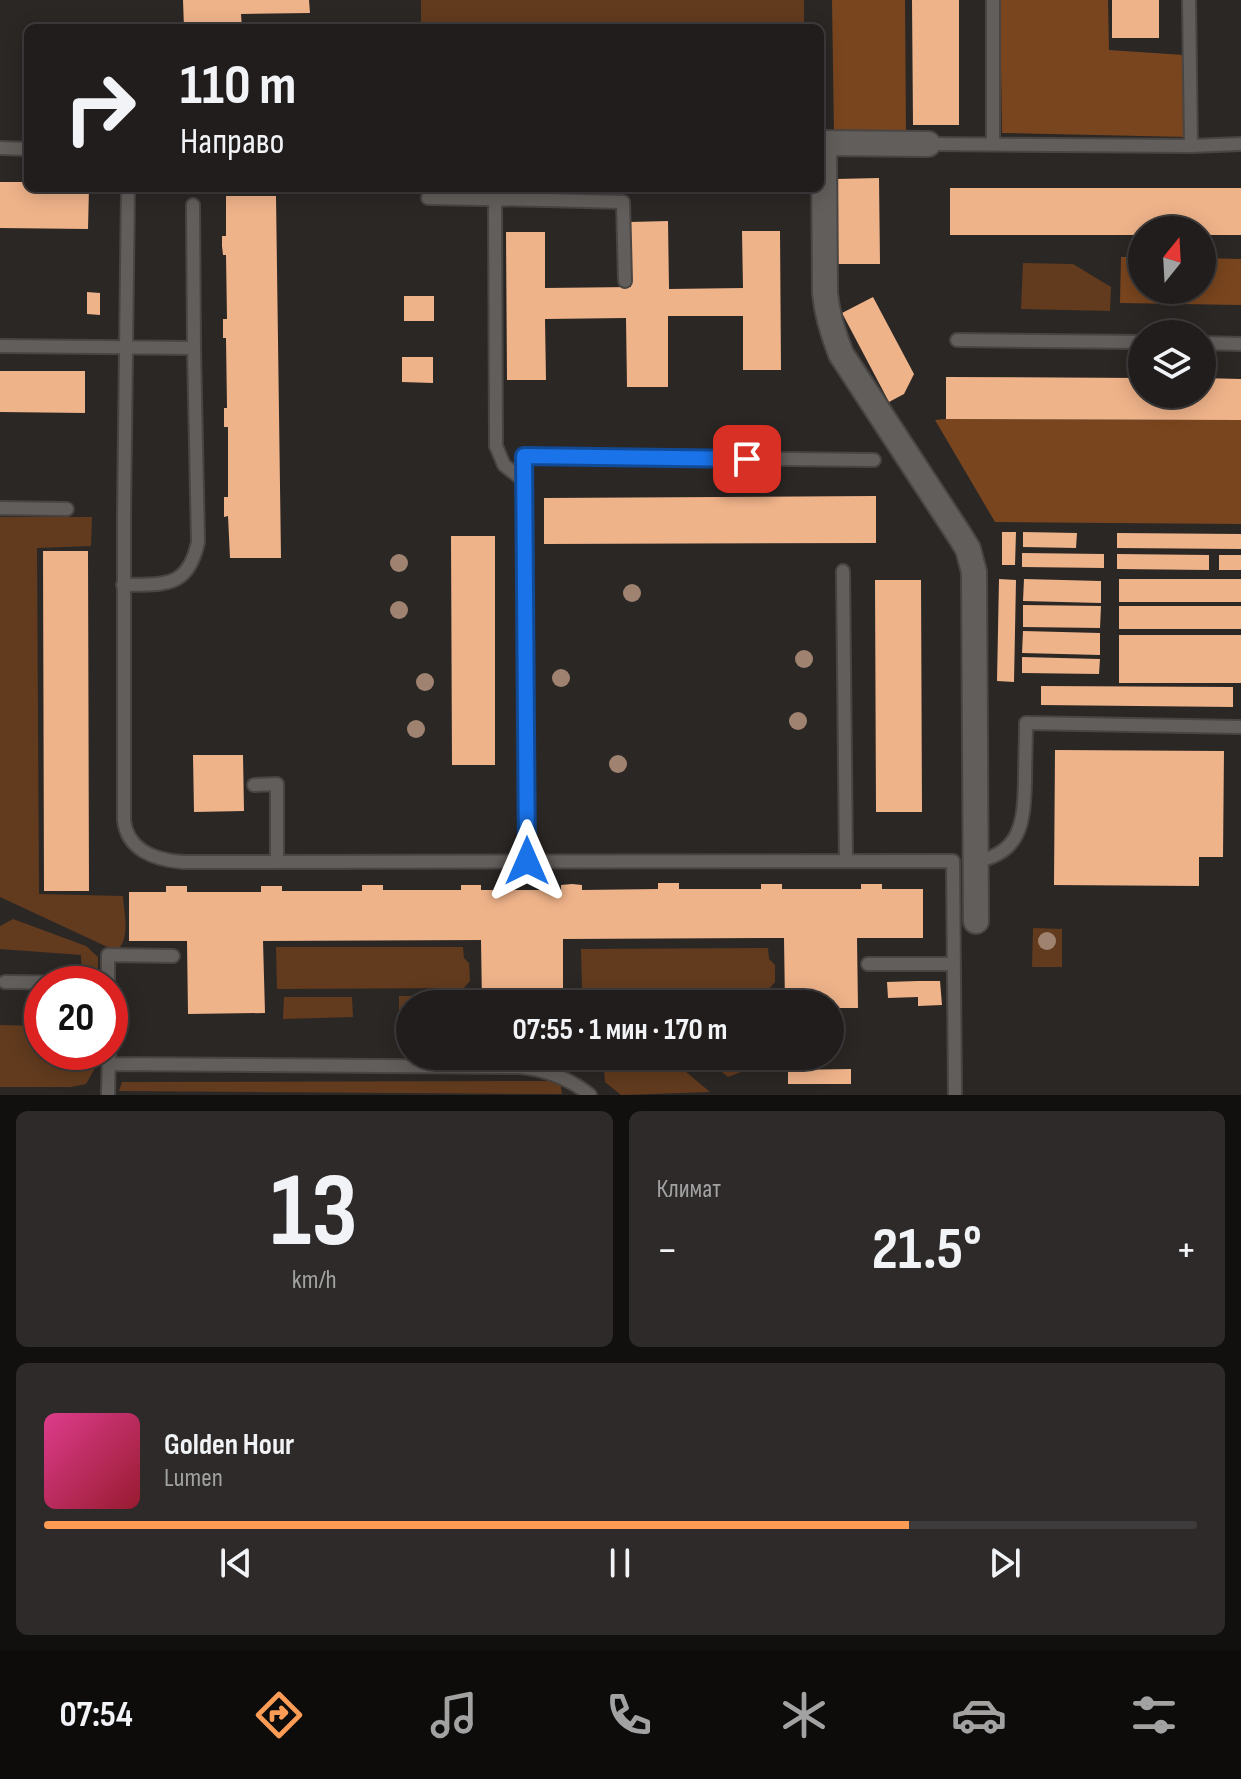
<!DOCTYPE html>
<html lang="ru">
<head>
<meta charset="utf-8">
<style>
  body { margin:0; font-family:"Sofia Sans Condensed",sans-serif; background:#2d2a29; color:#f1f3f6; height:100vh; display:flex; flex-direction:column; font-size:30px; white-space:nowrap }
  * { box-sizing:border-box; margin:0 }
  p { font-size:26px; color:#a2a2a3 }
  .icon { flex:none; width:44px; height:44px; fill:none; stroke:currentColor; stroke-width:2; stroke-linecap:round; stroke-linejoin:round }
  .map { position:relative; height:1095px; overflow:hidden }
  .details { display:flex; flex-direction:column; gap:16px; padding:16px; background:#12100f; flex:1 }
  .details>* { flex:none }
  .hud { position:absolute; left:24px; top:24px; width:800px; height:168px; border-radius:12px; box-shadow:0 4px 20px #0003,0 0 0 2px #3d3b3b; background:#201d1c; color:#f1f3f6; overflow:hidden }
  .needle { width:52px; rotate:18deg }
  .tools { position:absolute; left:1128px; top:216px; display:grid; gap:16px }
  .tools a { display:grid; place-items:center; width:88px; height:88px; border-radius:50%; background:#201d1c; box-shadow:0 4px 20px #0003,0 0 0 2px #3d3b3b; font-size:40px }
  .speed { position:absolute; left:24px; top:966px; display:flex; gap:16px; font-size:40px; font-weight:700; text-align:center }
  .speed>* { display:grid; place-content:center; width:104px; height:104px; border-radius:50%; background:#201d1c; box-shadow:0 4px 20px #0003,0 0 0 2px #3d3b3b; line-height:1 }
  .speed .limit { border:12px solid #d22; background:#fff; color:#111 }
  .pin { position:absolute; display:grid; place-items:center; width:68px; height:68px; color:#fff; margin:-34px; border-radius:16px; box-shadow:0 4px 12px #0006 }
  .me { position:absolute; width:88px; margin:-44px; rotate:0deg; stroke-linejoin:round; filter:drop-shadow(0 0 6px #0008) }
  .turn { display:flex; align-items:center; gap:28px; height:168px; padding:0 24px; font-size:36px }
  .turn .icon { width:104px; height:104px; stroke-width:2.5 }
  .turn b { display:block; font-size:56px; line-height:68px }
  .big { font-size:60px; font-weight:700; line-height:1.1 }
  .details .tile { flex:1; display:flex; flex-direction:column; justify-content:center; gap:12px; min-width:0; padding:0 28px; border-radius:12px; background:#2d2a29 }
  .details .dial { align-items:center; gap:0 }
  .dial b { font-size:104px; line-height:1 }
  .song { display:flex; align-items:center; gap:24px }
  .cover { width:96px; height:96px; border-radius:12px; background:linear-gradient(135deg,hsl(330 70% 55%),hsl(350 70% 35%)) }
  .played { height:8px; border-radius:4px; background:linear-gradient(90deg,#fd9c55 75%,#3d3b3b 75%) }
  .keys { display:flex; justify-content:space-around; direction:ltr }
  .heat { display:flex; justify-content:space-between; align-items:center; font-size:44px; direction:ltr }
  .details .tiles { flex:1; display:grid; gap:16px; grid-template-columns:1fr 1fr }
  .tile:last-child { grid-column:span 2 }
  .trip { position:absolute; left:396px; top:990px; width:448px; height:80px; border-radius:40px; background:#201d1c; box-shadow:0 4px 20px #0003,0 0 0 2px #3d3b3b; font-weight:700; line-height:80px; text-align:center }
  .tab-bar { display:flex; height:128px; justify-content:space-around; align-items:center; background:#0d0c0b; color:#a2a2a3 }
  .tab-bar .icon { width:56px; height:56px }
  .tab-bar .current { color:#fd9c55 }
  .tab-bar b { font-size:36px; color:#f1f3f6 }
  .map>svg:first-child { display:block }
</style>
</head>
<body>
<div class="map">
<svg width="1241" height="1095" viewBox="0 0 1241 1095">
  <rect width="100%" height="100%" fill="#2b2725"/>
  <path fill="#623b1e" d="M421 0H804V28H421Z
    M1023 263 1073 264 1111 287 1110 311 1021 309Z
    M0 517H92L91 546 37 548 39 894 123 896C124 913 131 940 116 951L0 897Z
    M13 919 86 946 98 957V976H82L81 955 0 949V926Z
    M1033 928 1062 929V967H1032Z
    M276 947H463L464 958 469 963 470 981 464 988 277 989Z
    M768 948 769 959 775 965V982L769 989 582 990 581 949Z
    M399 996H469V1004H410V1017H399Z
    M284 997H352L353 1017 283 1019Z
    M0 1025 42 1026V1052H95V1068L86 1084 71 1087H0Z
    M603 1056H667L710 1092 621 1095 605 1082Z
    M702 1056H764L767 1062 728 1077Z
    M560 1081 562 1094 119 1091 122 1082Z"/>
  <path fill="#79451e" d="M832 0H905L906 135 834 136Z
    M1000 0H1108L1109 50 1184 55 1186 137 1002 133Z
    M1121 257H1142V290H1202V258L1241 259V305L1120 303Z
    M946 419 1241 420V524L995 522 935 420Z"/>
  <path fill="#efb38a" d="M183 0H309L310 13 241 14 242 28H184Z
    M912 0H959V125H913Z
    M1112 0H1159V38H1112Z
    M879 178 880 264H836V179Z
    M0 182H28V188H89L88 229 0 228Z
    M950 188H1241V235H1202V230H1142V235H950Z
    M226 196H276L281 558H230L228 516 224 517V497H228V427H224V408H227L226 338H223V319H227L226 255H223L222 246V236H226Z
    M668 221 669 289 743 288 742 231H780L781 370H743V316H668V387H627L626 318 545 319 546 380H507L506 232H545V288L631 287 630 222Z
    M87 292 100 293V315L87 314Z
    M404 296H434V321H404Z
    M873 297 914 374 904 394 889 402 842 313Z
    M402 357H433V383L402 382Z
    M0 371H85V413L0 412Z
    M946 377 1142 378V394H1202V378L1241 379V420L946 419Z
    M876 496V543L544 544V498Z
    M1002 532H1016L1015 565H1002Z
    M1023 532 1077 533 1076 548 1023 547Z
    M1117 533 1241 534V549L1117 548Z
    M451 536H495V765H452Z
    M43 551H88L89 891H44Z
    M1022 553 1104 554V568L1022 567Z
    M1117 554 1209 555V570L1117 569Z
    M1219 555H1241V570H1219Z
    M999 579 1016 580 1014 682 997 681Z
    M1024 579 1101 581V603L1023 601Z
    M1119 579H1241V602H1119Z
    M875 580H921L922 812H876Z
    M1023 605 1101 606 1100 628 1023 627Z
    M1119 606H1241V629H1119Z
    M1023 631 1100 633V655L1022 653Z
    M1119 635H1241V683H1119Z
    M1022 657 1100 659 1099 674 1022 673Z
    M1041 686 1233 687V707L1041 705Z
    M1055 750 1224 751 1223 857H1199V886L1054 885Z
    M193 755H243L244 811 194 812Z
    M658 883H679V889H761V884H782V889H861V884H882V889H923V938H857L858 1008H830V1004H785L784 938 563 939V1004H482L481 940 263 941 265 1013 188 1014 187 941H129V892H166V886H187V892H261V886H282V891H362V885H383V890H461V885H481V890H561V885L572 884 582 885V890L658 889Z
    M918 981H940L942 1005 918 1006V997L888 998 887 982Z
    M851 1069V1084H788V1070Z"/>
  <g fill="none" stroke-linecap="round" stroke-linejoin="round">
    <g stroke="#484543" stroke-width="16">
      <path id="lane" d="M993 0V144
        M1189 0 1191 146
        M928 144 1191 146 1241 144
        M0 148 28 149
        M128 188 124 515V820C127 850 155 860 183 862L953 861 955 1095
        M428 198 546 200V188
        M495 199 496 446 504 465 523 480
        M546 200 623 202 625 281
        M957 340 1142 342
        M1202 343 1241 344
        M0 346 194 348
        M0 508 67 509
        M843 571 846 861
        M123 585C164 584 188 589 198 542L194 348 193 205
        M254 785 277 784V861
        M527 861 524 456 874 460
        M972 862C1021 855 1024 823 1025 781 1025 762 1026 743 1026 723L1241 727
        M868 964H954
        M5 982 108 983V984
        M108 983V955L173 956
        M109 1064 520 1067C547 1070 569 1078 590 1095
        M108 1095 109 1052"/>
    </g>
    <g stroke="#484543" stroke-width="28">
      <path id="street" d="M820 143 928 144
        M824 144 825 293C827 315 833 334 841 354L960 536 968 549 974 572 976 921"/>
    </g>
    <use href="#lane" stroke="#625e5b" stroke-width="12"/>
    <use href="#street" stroke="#625e5b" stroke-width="24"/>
  </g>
  <g fill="#9f826f">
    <circle cx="399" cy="563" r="9"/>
    <circle cx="632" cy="593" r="9"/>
    <circle cx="399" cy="610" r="9"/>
    <circle cx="804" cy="659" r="9"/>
    <circle cx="561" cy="678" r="9"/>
    <circle cx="425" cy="682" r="9"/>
    <circle cx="798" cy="721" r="9"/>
    <circle cx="416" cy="729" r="9"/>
    <circle cx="618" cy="764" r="9"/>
    <circle cx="1047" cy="941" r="9"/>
  </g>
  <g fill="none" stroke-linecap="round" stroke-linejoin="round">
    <g stroke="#114b97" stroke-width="20">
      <path id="route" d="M527 861 524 456 747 459"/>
    </g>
    <use href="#route" stroke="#1a73e8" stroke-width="14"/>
  </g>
</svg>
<div class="tools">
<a><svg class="needle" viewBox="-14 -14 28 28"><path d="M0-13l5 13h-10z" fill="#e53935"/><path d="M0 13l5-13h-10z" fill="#a2a2a3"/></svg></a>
<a><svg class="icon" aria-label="layers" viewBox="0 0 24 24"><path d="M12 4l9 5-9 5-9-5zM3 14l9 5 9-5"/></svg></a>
</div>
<div class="speed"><div class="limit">20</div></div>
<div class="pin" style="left:747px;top:459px;background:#d93025"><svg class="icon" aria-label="arrive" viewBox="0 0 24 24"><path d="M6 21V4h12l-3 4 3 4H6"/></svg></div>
<svg class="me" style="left:527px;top:861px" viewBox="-20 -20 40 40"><path d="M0-17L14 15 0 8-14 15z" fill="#1a73e8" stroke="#fff" stroke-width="4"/></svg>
<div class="trip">07:55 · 1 мин · 170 m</div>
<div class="hud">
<div class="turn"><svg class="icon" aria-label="right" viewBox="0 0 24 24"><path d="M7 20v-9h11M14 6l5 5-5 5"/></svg><div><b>110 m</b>Направо</div></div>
</div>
</div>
<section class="details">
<div class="tiles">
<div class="tile dial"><b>13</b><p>km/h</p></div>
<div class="tile"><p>Климат</p>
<div class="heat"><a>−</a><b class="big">21.5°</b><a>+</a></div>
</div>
<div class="tile">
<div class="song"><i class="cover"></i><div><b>Golden Hour</b><p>Lumen</p></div></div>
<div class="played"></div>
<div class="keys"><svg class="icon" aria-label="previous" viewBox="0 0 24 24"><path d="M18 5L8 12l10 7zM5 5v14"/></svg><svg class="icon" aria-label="pause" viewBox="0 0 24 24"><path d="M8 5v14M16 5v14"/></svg><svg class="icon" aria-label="next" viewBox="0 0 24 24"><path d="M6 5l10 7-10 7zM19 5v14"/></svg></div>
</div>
</div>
</section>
<nav class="tab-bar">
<b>07:54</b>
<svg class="icon current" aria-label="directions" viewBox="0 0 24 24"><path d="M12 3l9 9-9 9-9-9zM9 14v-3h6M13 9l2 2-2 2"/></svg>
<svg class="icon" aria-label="music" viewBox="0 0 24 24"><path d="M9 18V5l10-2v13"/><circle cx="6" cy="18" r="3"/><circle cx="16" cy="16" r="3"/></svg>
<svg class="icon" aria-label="phone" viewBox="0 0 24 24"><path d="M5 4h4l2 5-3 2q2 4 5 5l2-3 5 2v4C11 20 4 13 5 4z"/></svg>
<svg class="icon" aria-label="climate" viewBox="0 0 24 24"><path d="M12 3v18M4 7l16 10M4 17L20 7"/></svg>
<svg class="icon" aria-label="car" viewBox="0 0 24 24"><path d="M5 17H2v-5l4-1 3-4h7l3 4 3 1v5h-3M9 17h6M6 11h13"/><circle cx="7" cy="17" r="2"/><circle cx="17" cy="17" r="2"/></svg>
<svg class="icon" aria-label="filters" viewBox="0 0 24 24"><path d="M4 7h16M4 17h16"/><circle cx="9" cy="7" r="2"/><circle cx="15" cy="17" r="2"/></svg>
</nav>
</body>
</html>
